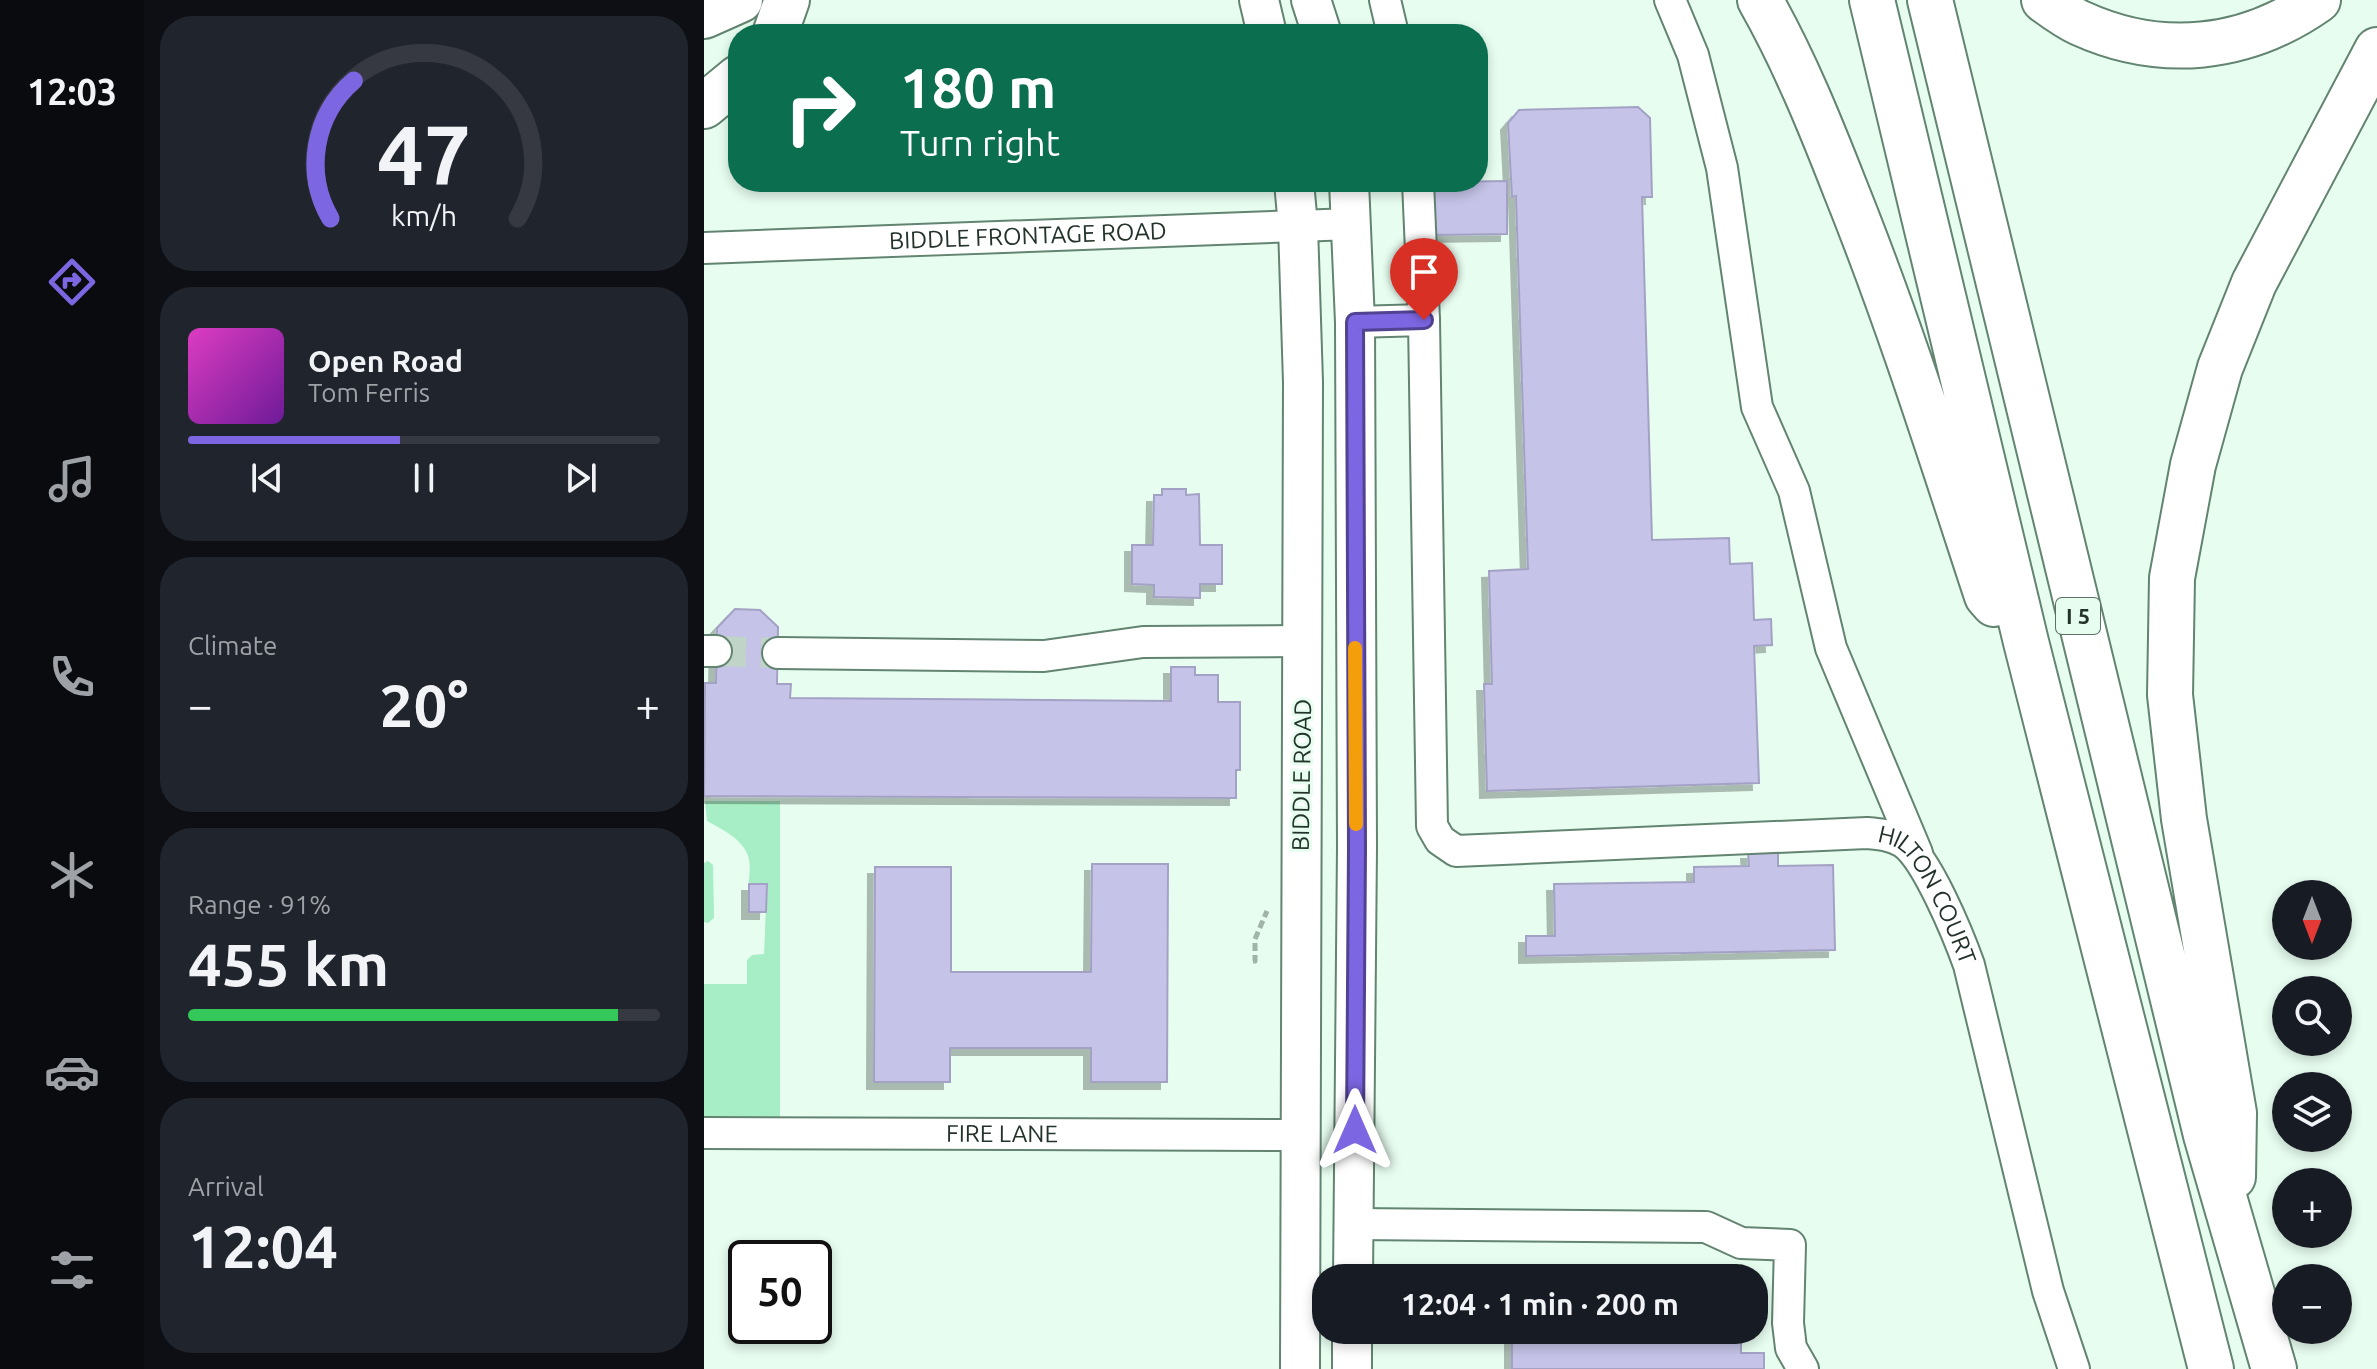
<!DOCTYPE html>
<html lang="en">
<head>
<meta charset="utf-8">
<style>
  body { margin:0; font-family:Ubuntu,sans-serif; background:#20242c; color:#f1f3f6; height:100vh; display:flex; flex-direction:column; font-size:30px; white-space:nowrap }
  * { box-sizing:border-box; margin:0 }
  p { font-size:26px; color:#9ea1a6 }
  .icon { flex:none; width:44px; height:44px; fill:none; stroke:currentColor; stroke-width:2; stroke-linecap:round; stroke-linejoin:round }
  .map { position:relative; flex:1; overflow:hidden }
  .side { display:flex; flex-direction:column; gap:16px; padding:16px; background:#0d0f14; width:560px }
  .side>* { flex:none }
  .hud { position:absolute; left:24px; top:24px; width:760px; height:168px; border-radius:32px; box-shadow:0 4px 12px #0003; background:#0b6e4f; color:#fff; overflow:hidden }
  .needle { width:52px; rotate:180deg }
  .controls { position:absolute; left:1568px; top:880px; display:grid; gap:16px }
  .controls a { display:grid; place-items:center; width:80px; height:80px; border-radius:50%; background:#171b24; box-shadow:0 4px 12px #0003; font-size:40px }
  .speed { position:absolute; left:24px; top:1240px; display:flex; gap:16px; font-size:40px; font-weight:700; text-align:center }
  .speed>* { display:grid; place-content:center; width:104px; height:104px; border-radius:50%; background:#171b24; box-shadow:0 4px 12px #0003; line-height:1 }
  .speed .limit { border:4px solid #111; border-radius:12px; background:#fff; color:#111 }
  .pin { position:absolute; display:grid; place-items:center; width:68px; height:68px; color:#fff; margin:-82px -34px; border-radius:50% 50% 50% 0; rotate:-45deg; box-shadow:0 0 8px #0007 }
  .pin .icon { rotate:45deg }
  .me { position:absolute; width:88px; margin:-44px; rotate:0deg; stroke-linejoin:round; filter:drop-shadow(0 0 6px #0008) }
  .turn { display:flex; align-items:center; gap:28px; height:168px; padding:0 40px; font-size:36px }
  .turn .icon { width:104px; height:104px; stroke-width:2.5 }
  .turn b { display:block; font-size:56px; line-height:68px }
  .big { font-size:60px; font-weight:700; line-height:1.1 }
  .side .card { flex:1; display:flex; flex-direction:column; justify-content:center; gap:12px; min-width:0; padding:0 28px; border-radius:32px; background:#20242c }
  .side .dial { align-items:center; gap:0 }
  .dial svg { height:208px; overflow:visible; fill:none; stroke:#363941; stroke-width:7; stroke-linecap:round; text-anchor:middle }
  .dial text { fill:#f1f3f6; stroke:none }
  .song { display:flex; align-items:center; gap:24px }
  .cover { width:96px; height:96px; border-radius:12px; background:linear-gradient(135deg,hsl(310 70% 55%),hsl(280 70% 35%)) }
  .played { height:8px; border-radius:4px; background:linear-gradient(90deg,#7d66e1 45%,#363941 45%) }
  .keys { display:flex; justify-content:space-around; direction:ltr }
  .heat { display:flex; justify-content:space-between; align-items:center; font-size:44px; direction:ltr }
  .charge { height:12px; border-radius:6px; background:linear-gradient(90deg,#34c759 91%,#363941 0) }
  .trip { position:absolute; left:608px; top:1264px; width:456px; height:80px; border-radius:32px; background:#171b24; box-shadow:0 4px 12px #0003; font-weight:700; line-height:80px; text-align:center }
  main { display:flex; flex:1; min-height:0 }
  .dock { display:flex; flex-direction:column; width:144px; justify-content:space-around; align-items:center; background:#090b0e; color:#9ea1a6 }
  .dock .icon { width:56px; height:56px }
  .dock .selected { color:#7d66e1 }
  .dock b { font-size:36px; color:#f1f3f6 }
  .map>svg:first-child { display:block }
</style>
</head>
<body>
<main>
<nav class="dock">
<b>12:03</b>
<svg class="icon selected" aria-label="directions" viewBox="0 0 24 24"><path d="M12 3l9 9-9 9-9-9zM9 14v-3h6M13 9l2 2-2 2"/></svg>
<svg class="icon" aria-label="music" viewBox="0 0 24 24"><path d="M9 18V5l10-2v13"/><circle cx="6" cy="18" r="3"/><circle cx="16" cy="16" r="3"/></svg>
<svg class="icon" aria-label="phone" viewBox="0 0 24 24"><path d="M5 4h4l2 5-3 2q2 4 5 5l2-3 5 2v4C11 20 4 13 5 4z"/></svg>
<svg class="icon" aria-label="climate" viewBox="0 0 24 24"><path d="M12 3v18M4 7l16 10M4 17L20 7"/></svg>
<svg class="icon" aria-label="car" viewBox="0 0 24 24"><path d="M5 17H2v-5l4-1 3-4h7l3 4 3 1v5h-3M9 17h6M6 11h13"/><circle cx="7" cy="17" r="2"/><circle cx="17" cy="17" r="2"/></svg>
<svg class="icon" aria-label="filters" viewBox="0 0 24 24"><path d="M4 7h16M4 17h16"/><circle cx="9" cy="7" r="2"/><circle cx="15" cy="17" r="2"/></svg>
</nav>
<section class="side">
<div class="card dial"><svg viewBox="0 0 100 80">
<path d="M14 69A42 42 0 1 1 86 69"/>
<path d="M14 69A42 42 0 0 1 23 16" stroke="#7d66e1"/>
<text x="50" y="56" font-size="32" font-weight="700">47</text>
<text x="50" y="72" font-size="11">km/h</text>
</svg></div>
<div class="card">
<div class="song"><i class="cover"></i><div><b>Open Road</b><p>Tom Ferris</p></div></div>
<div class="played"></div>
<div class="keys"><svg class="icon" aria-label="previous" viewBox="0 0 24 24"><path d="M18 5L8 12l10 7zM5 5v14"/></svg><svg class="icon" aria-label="pause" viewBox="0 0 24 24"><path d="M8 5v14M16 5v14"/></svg><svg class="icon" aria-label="next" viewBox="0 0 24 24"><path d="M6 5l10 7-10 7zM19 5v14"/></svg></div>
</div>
<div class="card"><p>Climate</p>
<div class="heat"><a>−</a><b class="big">20°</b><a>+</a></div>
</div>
<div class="card"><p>Range · 91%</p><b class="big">455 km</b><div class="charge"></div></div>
<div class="card"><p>Arrival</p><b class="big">12:04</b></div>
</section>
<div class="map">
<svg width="1673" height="1369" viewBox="0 0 1673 1369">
  <defs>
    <filter id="shadow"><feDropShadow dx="-7" dy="7" stdDeviation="0" flood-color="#0004"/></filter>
  </defs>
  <rect width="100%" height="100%" fill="#e7fdf0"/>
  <path fill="#a7eec6" d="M1 801H76V1119L0 1118V984H43V960L48 955 60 954 63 884H45C45 875 47 864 44 856 39 839 17 829 3 821Z
    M4 861 9 865 10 918 4 923 0 922V863Z"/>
  <path fill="#c5c3e7" stroke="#a4a2c4" stroke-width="2" filter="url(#shadow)" d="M934 107 946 118 948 197H938L948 540 1025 538 1026 564 1048 563 1050 620 1067 619 1068 645 1050 646 1055 783 783 791 780 684H788L785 571 824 569 812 196 808 197 804 123 815 110Z
    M803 181V234L730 235 729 182Z
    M458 489H482V495L495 494 496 545H518V584H496V598L450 597V585L428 584V545H449L450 495H458Z
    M31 609 56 610 74 627 73 684H87L86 698 467 701V667H491V675H514V702H536V770H532V798L0 796 1 683H12L13 628Z
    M1044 852H1074V866L1129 865 1131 950 822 956V936H851L850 884 990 882V867L1045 866Z
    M388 864H464L463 1082H387V1048H246V1082H170L171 867H247V972H387Z
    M45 884H63L62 912H45Z
    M835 1330H1037V1353H1060V1369H808V1331Z"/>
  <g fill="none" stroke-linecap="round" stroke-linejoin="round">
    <path stroke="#c0d5c8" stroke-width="30" stroke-dasharray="30 15" stroke-linecap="butt" d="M12 651 74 653"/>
    <g stroke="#628470" stroke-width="34">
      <g id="minor">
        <path d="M681 0 689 34"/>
        <path d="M966 0 989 55 1018 168 1053 407 1090 491 1127 648 1213 853"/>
        <path d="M714 182 720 320"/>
        <path id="s1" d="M0 248 648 224"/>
        <path id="s2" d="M651 322 720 320 728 826 736 840 752 851 1163 833C1176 834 1187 835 1199 842 1223 858 1255 937 1265 965L1344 1291 1370 1369"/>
        <path d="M0 651H12"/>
        <path d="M74 653 340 656 439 642 599 641"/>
        <path id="s3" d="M0 1133 596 1135"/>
        <path d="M650 1224 1002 1227 1037 1243 1086 1245 1084 1323 1087 1348 1099 1369"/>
      </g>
    </g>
    <g stroke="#628470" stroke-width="42">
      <path id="major" d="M555 0 563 34
        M607 0 618 34
        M590 182 594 226 599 382 596 1369
        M645 182 651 322 653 847 649 1278
        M648 1369V1330"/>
    </g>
    <g stroke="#628470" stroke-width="48">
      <path id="highway" d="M1056 0C1090 60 1116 124 1141 188 1195 322 1238 459 1283 596L1290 604
        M1168 0 1322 642 1507 1369
        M1226 0 1502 1135 1570 1369
        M1340 0C1351 8 1363 17 1376 23 1457 60 1542 51 1614 0
        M0 16 36 0
        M71 34 83 0
        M0 106 34 78
        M1529 1177 1530 1113 1480 819 1466 695 1468 578 1489 465 1516 368 1550 283 1673 50"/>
    </g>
    <path stroke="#a0b4a8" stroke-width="5" stroke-dasharray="8 4" stroke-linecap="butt" d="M549 961H551V939L563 911"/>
    <use href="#minor" stroke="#fff" stroke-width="30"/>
    <use href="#major" stroke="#fff" stroke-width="38"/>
    <use href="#highway" stroke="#fff" stroke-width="44"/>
  </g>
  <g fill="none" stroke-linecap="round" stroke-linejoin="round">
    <g stroke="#514292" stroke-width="20">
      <path id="route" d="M651 1130 653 847 651 322 720 320"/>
    </g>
    <use href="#route" stroke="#7d66e1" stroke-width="14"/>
    <path stroke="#f59e0b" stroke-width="14" d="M651 648 652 824"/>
  </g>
  <g text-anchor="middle" stroke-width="6" stroke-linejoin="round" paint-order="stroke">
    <rect fill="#e7fdf0" stroke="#5e7065" stroke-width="2" x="1352" y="598" width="44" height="36" rx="6"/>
    <g font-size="22" font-weight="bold" fill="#24332a">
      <text x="1374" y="624">I 5</text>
    </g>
    <g font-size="24" fill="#24332a" stroke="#e7fdf0">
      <text dy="8" stroke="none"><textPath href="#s1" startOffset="324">BIDDLE FRONTAGE ROAD</textPath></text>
      <text transform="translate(598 775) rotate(-89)" y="8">BIDDLE ROAD</text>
      <text dy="8" stroke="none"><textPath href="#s2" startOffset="1116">HILTON COURT</textPath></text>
      <text dy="8" stroke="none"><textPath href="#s3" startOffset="298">FIRE LANE</textPath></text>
    </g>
  </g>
</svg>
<div class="controls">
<a><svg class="needle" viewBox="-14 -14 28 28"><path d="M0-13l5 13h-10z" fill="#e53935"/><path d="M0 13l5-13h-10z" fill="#9ea1a6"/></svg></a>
<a><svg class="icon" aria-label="search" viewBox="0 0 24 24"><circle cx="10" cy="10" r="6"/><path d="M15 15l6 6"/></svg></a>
<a><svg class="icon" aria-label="layers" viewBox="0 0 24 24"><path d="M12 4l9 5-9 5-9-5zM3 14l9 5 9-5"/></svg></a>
<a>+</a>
<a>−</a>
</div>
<div class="speed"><div class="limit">50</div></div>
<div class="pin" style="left:720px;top:320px;background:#d93025"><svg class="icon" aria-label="arrive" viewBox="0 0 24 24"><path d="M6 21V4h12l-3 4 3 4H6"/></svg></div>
<svg class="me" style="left:651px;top:1130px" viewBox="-20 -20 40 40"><path d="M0-17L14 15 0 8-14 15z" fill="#7d66e1" stroke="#fff" stroke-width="4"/></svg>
<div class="trip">12:04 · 1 min · 200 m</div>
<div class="hud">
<div class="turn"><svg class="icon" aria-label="right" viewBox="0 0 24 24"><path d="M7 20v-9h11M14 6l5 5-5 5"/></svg><div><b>180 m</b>Turn right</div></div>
</div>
</div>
</main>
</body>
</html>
